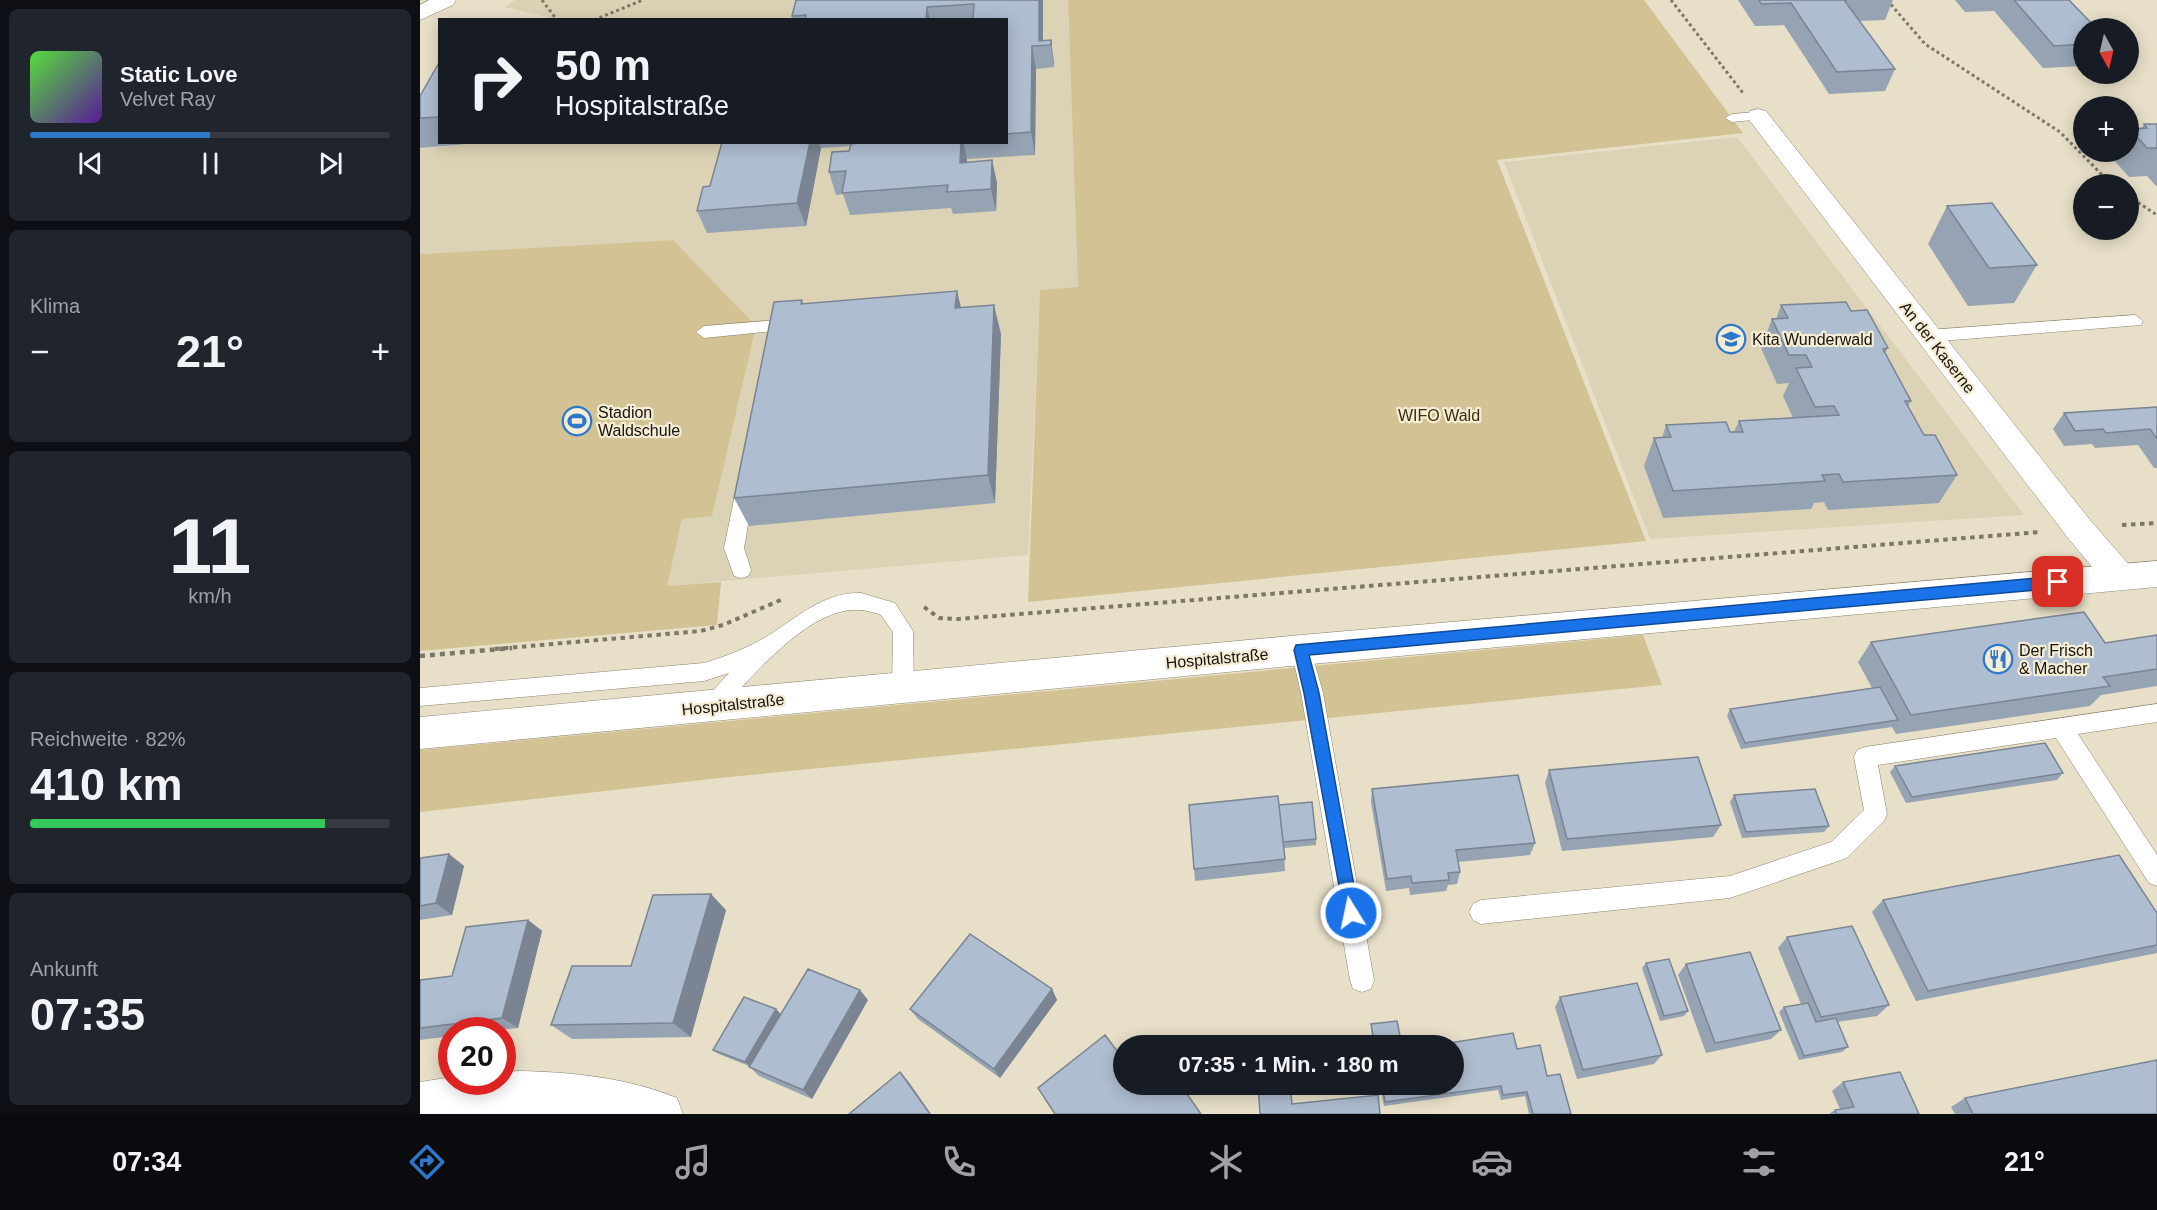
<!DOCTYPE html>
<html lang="de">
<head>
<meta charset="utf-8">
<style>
  body { margin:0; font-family:Arial,sans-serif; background:#20242c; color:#f1f3f6; height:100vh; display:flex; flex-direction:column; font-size:22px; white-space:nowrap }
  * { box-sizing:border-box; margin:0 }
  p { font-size:20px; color:#9ea1a6 }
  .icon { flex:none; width:33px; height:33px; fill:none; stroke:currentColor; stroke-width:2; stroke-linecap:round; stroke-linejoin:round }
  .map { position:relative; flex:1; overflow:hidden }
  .drawer { display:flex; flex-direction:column; gap:9px; padding:9px; background:#0d0f14; width:420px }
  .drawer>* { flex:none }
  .hud { position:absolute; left:18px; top:18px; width:570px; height:126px; border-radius:0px; box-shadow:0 3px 15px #0003; background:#171b24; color:#f1f3f6; overflow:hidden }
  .needle { width:39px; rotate:172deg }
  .buttons { position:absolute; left:1653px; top:18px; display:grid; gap:12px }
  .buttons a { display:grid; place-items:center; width:66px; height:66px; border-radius:50%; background:#171b24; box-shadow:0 3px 15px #0003; font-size:30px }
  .speed { position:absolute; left:18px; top:1017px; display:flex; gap:12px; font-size:30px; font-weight:700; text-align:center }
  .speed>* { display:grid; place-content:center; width:78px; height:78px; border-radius:50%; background:#171b24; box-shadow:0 3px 15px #0003; line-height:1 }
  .speed .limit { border:9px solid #d22; background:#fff; color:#111 }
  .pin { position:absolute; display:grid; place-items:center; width:51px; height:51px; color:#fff; margin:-26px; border-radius:12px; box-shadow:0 3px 9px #0006 }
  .me { position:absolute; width:66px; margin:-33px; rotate:350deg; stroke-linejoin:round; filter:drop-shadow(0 0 4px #0008) }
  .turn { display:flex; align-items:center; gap:21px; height:126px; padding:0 18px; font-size:27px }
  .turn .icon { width:78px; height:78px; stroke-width:2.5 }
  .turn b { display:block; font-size:42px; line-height:51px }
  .big { font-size:45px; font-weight:800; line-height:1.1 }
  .drawer .card { flex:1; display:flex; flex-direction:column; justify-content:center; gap:9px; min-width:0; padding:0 21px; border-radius:9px; background:#20242c }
  .drawer .dial { align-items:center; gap:0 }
  .dial b { font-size:78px; line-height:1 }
  .song { display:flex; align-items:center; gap:18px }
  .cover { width:72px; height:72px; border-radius:9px; background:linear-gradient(135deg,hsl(110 70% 55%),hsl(270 70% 35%)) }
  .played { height:6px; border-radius:3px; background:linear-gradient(90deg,#2d78c8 50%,#363941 50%) }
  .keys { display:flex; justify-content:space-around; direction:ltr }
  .heat { display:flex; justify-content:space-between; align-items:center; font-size:33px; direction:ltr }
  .charge { height:9px; border-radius:4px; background:linear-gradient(90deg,#34c759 82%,#363941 0) }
  .trip { position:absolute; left:693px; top:1035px; width:351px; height:60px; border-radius:30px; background:#171b24; box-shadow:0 3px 15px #0003; font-weight:800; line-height:60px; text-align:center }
  .tab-bar { display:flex; height:96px; justify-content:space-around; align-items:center; background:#090b0e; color:#9ea1a6 }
  .tab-bar .icon { width:42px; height:42px }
  .tab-bar .selected { color:#2d78c8 }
  .tab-bar b { font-size:27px; color:#f1f3f6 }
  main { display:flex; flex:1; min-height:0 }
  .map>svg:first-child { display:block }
</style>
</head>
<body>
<main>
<section class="drawer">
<div class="card">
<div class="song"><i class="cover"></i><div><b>Static Love</b><p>Velvet Ray</p></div></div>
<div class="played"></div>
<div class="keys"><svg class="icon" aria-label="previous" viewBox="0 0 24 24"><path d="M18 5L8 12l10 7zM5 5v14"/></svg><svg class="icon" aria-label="pause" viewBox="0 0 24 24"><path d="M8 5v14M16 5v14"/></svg><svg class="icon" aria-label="next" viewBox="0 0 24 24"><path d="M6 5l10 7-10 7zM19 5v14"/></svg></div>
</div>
<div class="card"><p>Klima</p>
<div class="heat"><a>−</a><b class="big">21°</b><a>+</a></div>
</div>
<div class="card dial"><b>11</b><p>km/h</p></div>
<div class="card"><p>Reichweite · 82%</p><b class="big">410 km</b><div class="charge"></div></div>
<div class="card"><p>Ankunft</p><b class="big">07:35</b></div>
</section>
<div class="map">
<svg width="1737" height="1114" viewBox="0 0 1737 1114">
  <rect width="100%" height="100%" fill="#e7dfc8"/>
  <path fill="#dcd2b5" d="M95 0H648L658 288 620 291 608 555 246 586 262 519 253 240 0 254V149L70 142H586V20H128V17L85 7Z
    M1317 137 1604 515 1230 539 1084 162Z"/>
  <path fill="#d3c394" d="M648 0H1224L1323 133 1077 160 1226 541 608 602 620 290 658 287Z
    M253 240 336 326 292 516 262 519 247 586 301 582 297 625 0 651V254Z
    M1223 635 1242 685 300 778 0 812V750Z"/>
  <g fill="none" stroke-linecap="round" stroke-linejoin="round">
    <g stroke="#8c8570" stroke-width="1">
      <path id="lane" d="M1338 112 1343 113V119L1312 122 1305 118 1312 114Z
        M1715 315 1723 321 1721 325 1509 342 1501 336 1509 330Z
        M359 320 367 326 365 330 284 338 276 332 284 326Z
        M326 478 333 480 335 485 324 548 331 570 328 576 321 578 314 576 304 548 317 485 319 480Z
        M441 593 475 603 493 631 494 688 490 694 483 697 476 694 472 688 473 632 461 615C447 610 435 608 420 612 375 624 329 680 298 713L290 715 282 713 279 706 309 673 284 681 0 706V688L284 663C307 656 328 648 349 635 378 617 403 592 441 593Z
        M881 641 888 644 891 650 903 693 954 980 951 989 942 992 933 989 930 980 881 693 871 650 874 644Z
        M1737 704V722L1658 734 1737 855V886L1729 883 1636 738 1458 765 1467 814 1464 821 1427 858 1310 898 1061 924 1053 920 1049 912 1053 904 1061 900 1310 876 1411 842 1444 810 1434 757 1437 750 1445 747Z"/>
    </g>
    <g stroke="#8c8570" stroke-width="1">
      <path id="street" d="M9 0H36L33 5 0 20V5Z
        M1338 109 1346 111 1670 520 1712 568 1717 577 1712 586 1700 590 1688 586 1648 538 1330 121 1326 116 1330 111Z
        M100 1071C152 1072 209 1078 257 1098L263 1114H0V1082L32 1077V1082H82V1072Z"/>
    </g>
    <g stroke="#8c8570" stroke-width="1">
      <path id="secondary" d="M1737 561V587L881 665 0 749V717L881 635Z"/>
    </g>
    <path stroke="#7d7768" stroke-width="3" stroke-dasharray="3 3" stroke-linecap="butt" d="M122 0 137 20
      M1251 0 1323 93
      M1467 0 1505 44 1640 132 1691 184
      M174 20 223 0
      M1708 196 1737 215"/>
    <path stroke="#7d7768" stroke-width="4" stroke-dasharray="4.5 4.5" stroke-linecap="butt" d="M1702 525 1737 523
      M504 607 519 618 538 619 1620 532
      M75 649 281 631 303 625 363 599"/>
    <path stroke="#7d7768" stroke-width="4.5" stroke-dasharray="5 5" stroke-linecap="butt" d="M0 656 92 648"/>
    <use href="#lane" fill="#fff" fill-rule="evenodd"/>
    <use href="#street" fill="#fff" fill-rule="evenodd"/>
    <use href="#secondary" fill="#fff" fill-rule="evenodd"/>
  </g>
  <path fill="#96a3b3" d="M376 0H623V41L631 40 634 67 616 69 615 155 547 159V162L572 160 577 183 576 211 533 214 531 208 430 215 423 194 416 195 409 172 429 151 430 146 401 148 386 226 287 233 277 211 290 186 302 142H586V20H373L372 16Z
    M1318 0H1473L1465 20 1439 21 1475 69 1465 91 1409 94 1364 25 1335 26Z
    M1535 0H1649L1664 28V66L1623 68 1574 11 1545 12Z
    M20 61V142H72L0 148V96Z
    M1724 124H1737V187L1727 176 1709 177 1692 158 1696 152H1708V131L1710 129 1722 128Z
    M1527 206 1617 265 1594 303 1548 306 1508 244Z
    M382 300 383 303 541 308 581 334 575 503 329 526 314 498Z
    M1361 305 1431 311 1468 348 1465 353 1491 401 1488 406 1504 435 1537 475 1519 503 1408 510 1404 502 1394 503 1391 509 1243 518 1224 466 1234 438H1242L1246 425 1314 432 1319 421 1373 418 1363 396 1369 383 1357 384 1341 348 1352 319H1356Z
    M1737 407V468H1734L1718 445 1675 448 1672 444 1644 446 1633 429 1644 413Z
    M1737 635V686L1681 695 1670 706 1476 734 1472 727 1321 749 1307 716 1310 709 1452 688 1438 662 1451 642 1685 643Z
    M1475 766 1643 773 1637 780 1486 803 1470 772Z
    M1129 770 1301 825 1293 837 1142 851 1125 783Z
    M952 789 1115 843 1110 855 1038 862 1040 872 1037 884 1028 885 1026 891 990 895 989 888 966 891 951 802Z
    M1314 795 1409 826 1404 832 1322 838 1310 802Z
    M859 805 896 839V845L864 848 865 871 775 881 774 869Z
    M29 854 44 866 32 915 0 920V858Z
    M1463 900 1737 913V953L1496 1001 1452 912Z
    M306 910 271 1037 152 1039 131 1025 211 966Z
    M108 920 122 931 98 1028 76 1030H32V1036L0 1040V980L32 976Z
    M1367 937 1469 1005 1457 1016 1417 1022 1428 1047 1422 1052 1379 1060 1359 1012 1364 1007 1381 1004 1358 948Z
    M1226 963 1268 1011 1264 1016 1240 1021 1222 968Z
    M1266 964 1361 1030 1351 1039 1286 1053 1258 975Z
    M632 989 637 1000 580 1078 498 1019 490 1009Z
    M1140 997 1242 1055 1234 1064 1157 1079 1135 1007Z
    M448 1000 392 1099 339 1076 329 1066 299 1054 293 1050 361 1014Z
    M951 1024 982 1046H953L951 1029Z
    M1097 1049 1127 1076 1151 1114H1109L1105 1096 1081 1100 1078 1090 964 1106 960 1084H1034Z
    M1423 1082 1499 1114H1409L1415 1110 1420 1109 1412 1091Z
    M1545 1098 1737 1114H1535L1531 1107Z"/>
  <path fill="#7a8492" d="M619 0H623V46L619 41Z
    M507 7 510 20H506Z
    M631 40 634 62V67L631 45Z
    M612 46 616 69 615 155 611 132Z
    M390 142H399L401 148 386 226 377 203Z
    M541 142H543L547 159 545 185 540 163Z
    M572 160 577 183 576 211 571 189Z
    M537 291 544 320 535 308Z
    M574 305 581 334 575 503 568 475Z
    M29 854 44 866 32 915 16 903Z
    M291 894 306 910 271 1037 253 1023Z
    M108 920 122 931 98 1028 82 1018Z
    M632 989 637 1000 580 1078 574 1069Z
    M440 990 448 1000 392 1099 383 1090Z
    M356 1009 361 1014 330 1067 325 1062Z
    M480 1072 488 1081 511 1114H510Z"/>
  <path fill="#aebdd0" stroke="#7a8492" stroke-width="1.5" d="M376 0H619V41L631 40V45L612 46 611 132 586 134V20H553L554 4 507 7 506 20H385L386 15 372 16Z
    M1339 0H1427H1424L1475 69 1417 72 1371 3 1341 4Z
    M1594 0H1649L1676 28H1664V44L1634 46Z
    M20 61V117L0 118V96Z
    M1724 124H1737V148H1727L1710 129 1727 128Z
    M302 142H390L377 203 277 211 283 187 290 186Z
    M445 142H541L540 163 572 160 571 189 527 192 528 185 422 193 426 171 409 172 412 152 429 151 431 144Z
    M1572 203 1617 265 1569 268 1527 206Z
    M537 291 535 308 574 305 568 475 314 498 354 302 382 300 381 304Z
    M1426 302 1431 311 1447 310 1468 348 1463 349 1491 401H1485L1504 435H1515L1537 475 1423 482 1419 474 1402 475 1405 481 1253 491 1234 438 1251 437 1246 425 1306 422 1310 432H1323L1319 421 1419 415 1414 406 1395 407 1376 368 1392 367 1386 355H1369L1352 319 1368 318 1361 305Z
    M1737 407V439L1730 429 1686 433 1683 429 1655 431 1644 413Z
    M1664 612 1685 643 1737 635V669L1683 677 1690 686 1491 715 1451 642Z
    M1460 687 1478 720 1325 743 1310 709Z
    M1625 743 1643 773 1492 797 1475 766Z
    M1278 757 1301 825 1147 839 1129 770Z
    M1098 775 1115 843 1036 850 1040 872 1028 873 1029 880 992 883 991 876 967 879 952 789Z
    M1395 789 1409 826 1326 832 1314 795Z
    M858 796 865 859 774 869 769 805Z
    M892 802 896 839 863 842 859 805Z
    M29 854 16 903 0 906V858Z
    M1699 855 1737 913V945L1508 991 1463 900Z
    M291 894 253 1023 131 1025 152 966H211L233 895Z
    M108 920 82 1018 0 1028V980L32 976 46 927Z
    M1432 926 1469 1005 1401 1017 1367 937Z
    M550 934 632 989 574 1069 490 1009Z
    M1330 952 1361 1030 1295 1043 1266 964Z
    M1249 959 1268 1011 1244 1016 1226 963Z
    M388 969 440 990 383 1090 329 1067Z
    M1217 983 1242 1055 1163 1070 1140 997Z
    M324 997 356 1009 325 1062 293 1050Z
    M1388 1003 1396 1022 1416 1018 1428 1047 1384 1056 1364 1007Z
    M977 1021 982 1046H955L951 1024Z
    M1093 1033 1097 1049 1120 1045 1127 1076 1140 1074 1151 1114H1113L1107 1092 1083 1095 1081 1086 965 1102 962 1084H1034V1046H1010Z
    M685 1035 704 1060V1084H721L722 1085 723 1084H760L781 1114H635L618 1088Z
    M1737 1060V1114H1553L1545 1098Z
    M480 1072 510 1114H429Z
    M1480 1072 1499 1114H1416L1415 1110 1434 1107 1423 1082Z
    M838 1084H870L872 1104 958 1095 960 1114H840Z"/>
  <path fill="#1a73e8" stroke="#114b97" stroke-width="1.5" d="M1638 576 1644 582 1638 588 889 655 899 693 939 913 937 919 931 921 925 919 884 693 874 650 876 645Z"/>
  <defs>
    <g id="school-ring" transform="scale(1.5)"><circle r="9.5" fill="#f4ecd5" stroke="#2d78c8" stroke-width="1.5"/><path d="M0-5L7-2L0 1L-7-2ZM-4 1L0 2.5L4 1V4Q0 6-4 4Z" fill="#2d78c8"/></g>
    <g id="stadium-ring" transform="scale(1.5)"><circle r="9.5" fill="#f4ecd5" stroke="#2d78c8" stroke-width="1.5"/><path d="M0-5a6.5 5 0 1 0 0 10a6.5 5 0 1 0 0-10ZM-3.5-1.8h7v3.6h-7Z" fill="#2d78c8"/></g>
    <g id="restaurant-ring" transform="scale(1.5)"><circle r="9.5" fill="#f4ecd5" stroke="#2d78c8" stroke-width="1.5"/><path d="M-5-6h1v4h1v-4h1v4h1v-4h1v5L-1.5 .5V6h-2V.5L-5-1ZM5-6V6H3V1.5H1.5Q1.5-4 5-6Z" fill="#2d78c8"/></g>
  </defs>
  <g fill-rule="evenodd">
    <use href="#school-ring" x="1311" y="339"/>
    <use href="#stadium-ring" x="157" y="421"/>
    <use href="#restaurant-ring" x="1578" y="659"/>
  </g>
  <g text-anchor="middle" stroke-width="4.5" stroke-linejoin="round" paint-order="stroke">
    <g font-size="16" fill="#17140c" stroke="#f4ecd5" text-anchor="start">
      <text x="1332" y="345">Kita Wunderwald</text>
      <text x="178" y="418">Stadion<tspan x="178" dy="18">Waldschule</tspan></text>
      <text x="1599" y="656">Der Frisch<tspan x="1599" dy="18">&amp; Macher</tspan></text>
    </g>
    <g font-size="16" fill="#17140c" stroke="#f4ecd5">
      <text transform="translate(1518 347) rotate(52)" y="6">An der Kaserne</text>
      <text transform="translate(797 658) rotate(-5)" y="6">Hospitalstraße</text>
      <text transform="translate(313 704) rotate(-6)" y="6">Hospitalstraße</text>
    </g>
    <g font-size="16" fill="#3a2f0d" stroke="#f4ecd5">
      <text x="1019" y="421">WIFO Wald</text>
    </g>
  </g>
</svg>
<div class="buttons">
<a><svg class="needle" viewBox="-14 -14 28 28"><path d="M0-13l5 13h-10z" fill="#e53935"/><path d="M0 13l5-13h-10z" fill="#9ea1a6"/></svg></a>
<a>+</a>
<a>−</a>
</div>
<div class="speed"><div class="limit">20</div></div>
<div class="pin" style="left:1638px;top:582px;background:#d93025"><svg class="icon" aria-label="arrive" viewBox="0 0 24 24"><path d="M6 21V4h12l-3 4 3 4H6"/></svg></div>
<svg class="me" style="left:931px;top:913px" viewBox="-20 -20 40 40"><circle r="17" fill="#1a73e8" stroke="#fff" stroke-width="3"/><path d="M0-11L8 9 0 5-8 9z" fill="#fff"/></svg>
<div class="trip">07:35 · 1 Min. · 180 m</div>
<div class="hud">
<div class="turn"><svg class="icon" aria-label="right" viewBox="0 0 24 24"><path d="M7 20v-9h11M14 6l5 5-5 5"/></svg><div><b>50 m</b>Hospitalstraße</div></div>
</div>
</div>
</main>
<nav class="tab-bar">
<b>07:34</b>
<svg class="icon selected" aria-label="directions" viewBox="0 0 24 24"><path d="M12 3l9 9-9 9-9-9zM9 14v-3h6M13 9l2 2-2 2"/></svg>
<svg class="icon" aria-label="music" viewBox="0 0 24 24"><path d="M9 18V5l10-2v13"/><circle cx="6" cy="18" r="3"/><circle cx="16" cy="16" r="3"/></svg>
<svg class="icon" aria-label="phone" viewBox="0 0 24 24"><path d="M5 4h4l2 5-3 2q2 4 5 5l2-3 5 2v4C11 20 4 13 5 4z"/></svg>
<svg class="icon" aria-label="climate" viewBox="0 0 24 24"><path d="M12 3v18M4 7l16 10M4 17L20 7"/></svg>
<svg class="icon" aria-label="car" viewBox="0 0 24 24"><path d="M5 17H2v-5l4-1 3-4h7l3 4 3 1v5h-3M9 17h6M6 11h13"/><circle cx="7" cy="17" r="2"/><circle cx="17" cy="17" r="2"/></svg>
<svg class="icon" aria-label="filters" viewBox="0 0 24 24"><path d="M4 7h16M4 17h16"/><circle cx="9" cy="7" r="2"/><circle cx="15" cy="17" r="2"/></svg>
<b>21°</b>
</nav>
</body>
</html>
